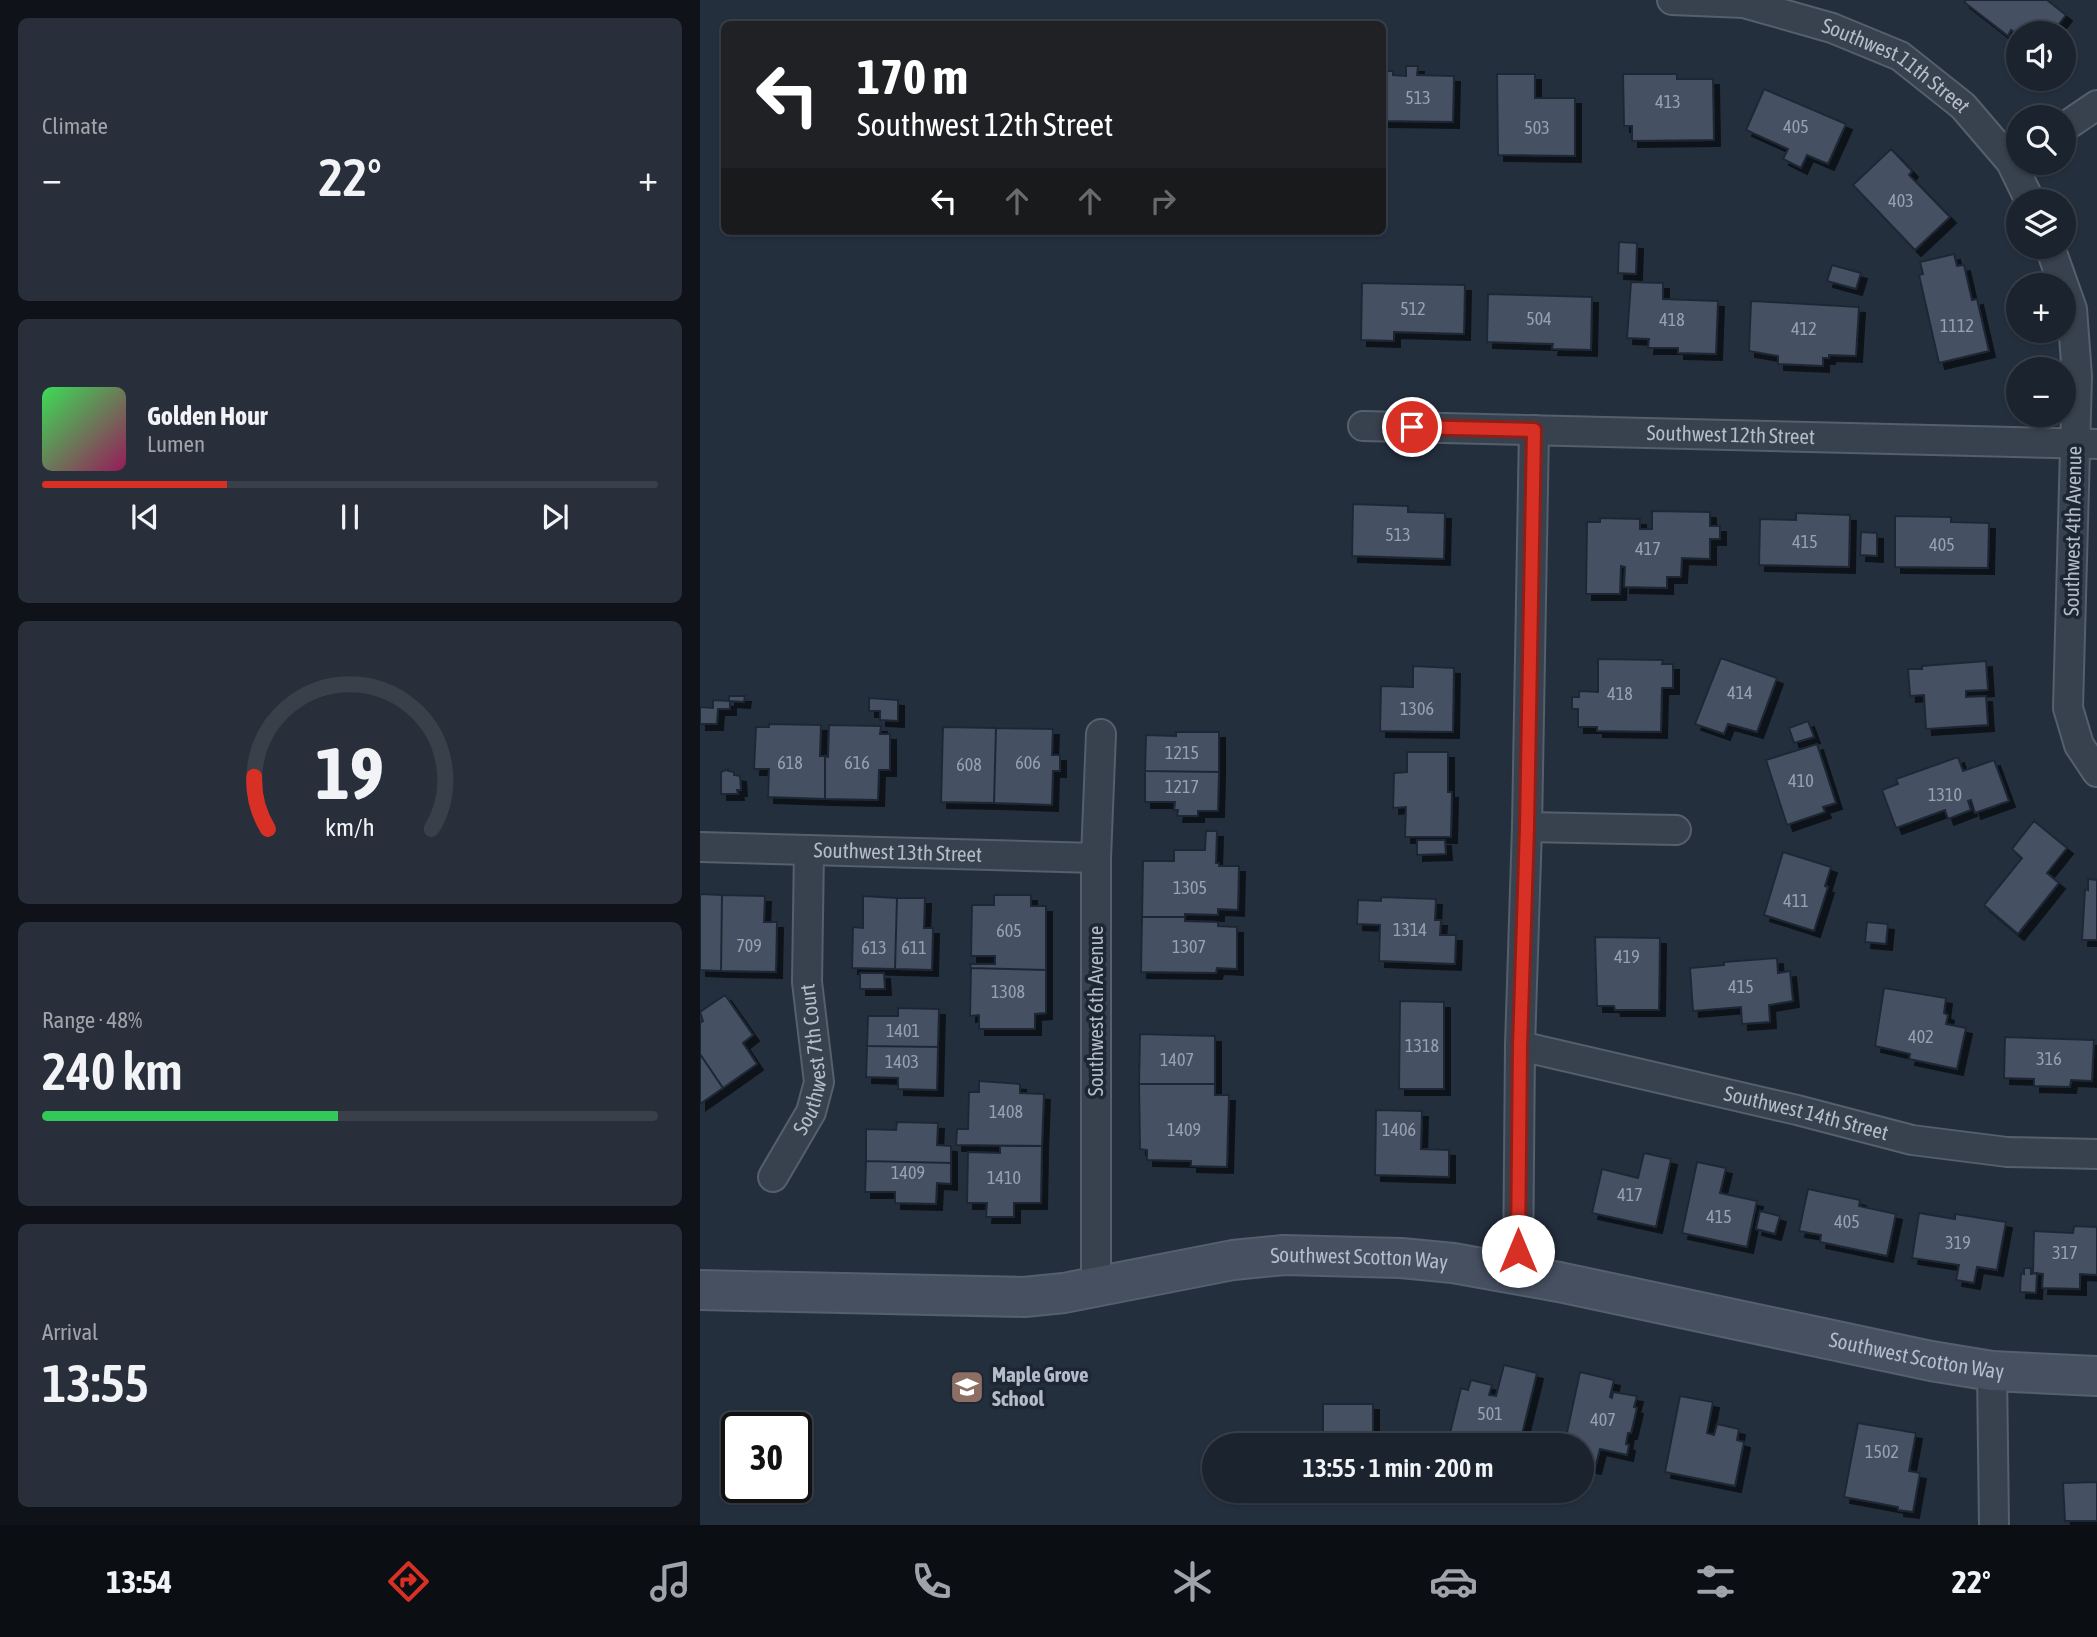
<!DOCTYPE html>
<html lang="en">
<head>
<meta charset="utf-8">
<style>
  body { margin:0; font-family:"Asap Condensed",sans-serif; background:#282f3a; color:#f1f3f6; height:100vh; display:flex; flex-direction:column; font-size:26px; white-space:nowrap }
  * { box-sizing:border-box; margin:0 }
  p { font-size:23px; color:#a0a4aa }
  .icon { flex:none; width:38px; height:38px; fill:none; stroke:currentColor; stroke-width:2; stroke-linecap:round; stroke-linejoin:round }
  .map { position:relative; flex:1; overflow:hidden }
  .side { display:flex; flex-direction:column; gap:18px; padding:18px; background:#0f1319; width:700px }
  .side>* { flex:none }
  .top-card { position:absolute; left:21px; top:21px; width:665px; height:214px; border-radius:10px; box-shadow:0 2px 5px #0004,0 0 0 2px #39404a; background:#202124; color:#fff; overflow:hidden }
  .buttons { position:absolute; left:1306px; top:21px; display:grid; gap:14px }
  .buttons a { display:grid; place-items:center; width:70px; height:70px; border-radius:50%; background:#1b232e; box-shadow:0 2px 5px #0004,0 0 0 2px #39404a; font-size:35px }
  .speed { position:absolute; left:21px; top:1412px; display:flex; gap:14px; font-size:35px; font-weight:700; text-align:center }
  .speed>* { display:grid; place-content:center; width:91px; height:91px; border-radius:50%; background:#1b232e; box-shadow:0 2px 5px #0004,0 0 0 2px #39404a; line-height:1 }
  .speed .limit { border:4px solid #111; border-radius:10px; background:#fff; color:#111 }
  .pin { position:absolute; display:grid; place-items:center; width:60px; height:60px; color:#fff; margin:-30px; border:4px solid #fff; border-radius:50%; box-shadow:0 2px 7px #0007 }
  .me { position:absolute; width:77px; margin:-38px; rotate:0deg; stroke-linejoin:round; filter:drop-shadow(0 0 5px #0008) }
  .turn { display:flex; align-items:center; gap:24px; height:147px; padding:0 21px; font-size:32px }
  .turn .icon { width:91px; height:91px; stroke-width:2.5 }
  .turn b { display:block; font-size:49px; line-height:60px }
  .lanes { display:flex; align-items:center; height:66px; padding:0 21px; background:#0003; justify-content:center; gap:35px; direction:ltr }
  .lanes .off { opacity:.35 }
  .big { font-size:52px; font-weight:600; line-height:1.1 }
  .side .tile { flex:1; display:flex; flex-direction:column; justify-content:center; gap:10px; min-width:0; padding:0 24px; border-radius:10px; background:#282f3a }
  .side .dial { align-items:center; gap:0 }
  .dial svg { height:182px; overflow:visible; fill:none; stroke:#39404a; stroke-width:7; stroke-linecap:round; text-anchor:middle }
  .dial text { fill:#f1f3f6; stroke:none }
  .song { display:flex; align-items:center; gap:21px }
  .cover { width:84px; height:84px; border-radius:10px; background:linear-gradient(135deg,hsl(130 70% 55%),hsl(330 70% 35%)) }
  .played { height:7px; border-radius:4px; background:linear-gradient(90deg,#d93025 30%,#39404a 30%) }
  .keys { display:flex; justify-content:space-around; direction:ltr }
  .heat { display:flex; justify-content:space-between; align-items:center; font-size:38px; direction:ltr }
  .charge { height:10px; border-radius:5px; background:linear-gradient(90deg,#34c759 48%,#39404a 0) }
  .trip { position:absolute; left:502px; top:1433px; width:392px; height:70px; border-radius:35px; background:#1b232e; box-shadow:0 2px 5px #0004,0 0 0 2px #39404a; font-weight:600; line-height:70px; text-align:center }
  .tab-bar { display:flex; height:112px; justify-content:space-around; align-items:center; background:#0b0e12; color:#a0a4aa }
  .tab-bar .icon { width:49px; height:49px }
  .tab-bar .current { color:#d93025 }
  .tab-bar b { font-size:32px; color:#f1f3f6 }
  main { display:flex; flex:1; min-height:0 }
  .map>svg:first-child { display:block }
</style>
</head>
<body>
<main>
<section class="side">
<div class="tile"><p>Climate</p>
<div class="heat"><a>−</a><b class="big">22°</b><a>+</a></div>
</div>
<div class="tile">
<div class="song"><i class="cover"></i><div><b>Golden Hour</b><p>Lumen</p></div></div>
<div class="played"></div>
<div class="keys"><svg class="icon" aria-label="previous" viewBox="0 0 24 24"><path d="M18 5L8 12l10 7zM5 5v14"/></svg><svg class="icon" aria-label="pause" viewBox="0 0 24 24"><path d="M8 5v14M16 5v14"/></svg><svg class="icon" aria-label="next" viewBox="0 0 24 24"><path d="M6 5l10 7-10 7zM19 5v14"/></svg></div>
</div>
<div class="tile dial"><svg viewBox="0 0 100 80">
<path d="M14 69A42 42 0 1 1 86 69"/>
<path d="M14 69A42 42 0 0 1 8 46" stroke="#d93025"/>
<text x="50" y="56" font-size="32" font-weight="700">19</text>
<text x="50" y="72" font-size="11">km/h</text>
</svg></div>
<div class="tile"><p>Range · 48%</p><b class="big">240 km</b><div class="charge"></div></div>
<div class="tile"><p>Arrival</p><b class="big">13:55</b></div>
</section>
<div class="map">
<svg width="1397" height="1525" viewBox="0 0 1397 1525">
  <defs>
    <filter id="shadow"><feDropShadow dx="6" dy="6" stdDeviation="0" flood-color="#0009"/></filter>
  </defs>
  <rect width="100%" height="100%" fill="#242f3e"/>
  <path fill="#455162" stroke="#1f2835" stroke-width="2" filter="url(#shadow)" d="M1266 0H1347L1366 15 1352 33H1318V35L1311 30 1308 36 1264 2Z
    M706 66H718L717 75 754 76 753 122 682 121V71H693V75L706 76Z
    M797 74H835V98H875V156L798 155Z
    M923 74H977V79H1013L1014 140 932 141V126H924Z
    M1064 89 1146 124 1128 164 1107 155 1101 168 1083 159 1088 149 1046 130Z
    M1191 149 1212 171 1209 175 1250 217 1215 250 1153 185Z
    M919 242 937 243 936 274 918 273Z
    M1254 254 1257 266 1264 265 1272 300 1277 299 1289 351 1239 363 1219 275 1223 274 1220 262Z
    M1132 265 1161 273 1156 289 1127 281Z
    M931 282 963 283V299L1018 301 1016 354 978 353V348H948L949 339 927 338Z
    M662 283 765 285 764 334 694 332V341L661 340Z
    M788 294 892 297 891 350 852 349 853 344 787 342Z
    M1051 301 1159 307 1156 356 1129 355V358H1123V366L1078 364V356L1049 351Z
    M653 504 708 506V512L745 513 744 559 652 556Z
    M952 511 1010 512V526H1020V539H1010V559L982 558 981 577H967V588L924 587 925 567 921 566 920 594H886L887 522H900V518L940 519V529H952Z
    M1096 513 1150 515 1149 567 1059 565 1060 519 1096 520Z
    M1195 516 1251 517V522L1289 523 1288 568 1195 567Z
    M1161 532 1177 533V556L1160 555Z
    M1021 658 1077 678 1057 732 1028 724 1024 734 995 724Z
    M898 659 963 660 962 664H973V688H962L961 732 897 731V727H878V709H872V697H879V691L898 692Z
    M1286 661 1288 690 1266 691V697L1286 696 1288 725 1226 729 1224 695 1210 696 1208 669H1222V666Z
    M713 666 754 668 753 732 680 731 681 686 713 687Z
    M29 696H45L44 702 30 701V709H18L17 724H0V707L13 708V700L29 701Z
    M169 698 198 700V721L180 720V711H169Z
    M1108 721 1114 737 1094 743 1089 728Z
    M69 724 121 725 120 756H125V799L68 797 69 769H54L56 727H69Z
    M129 725 181 726 180 734H190V770H179L178 800 125 799V756L128 757Z
    M243 727 296 728 294 803 241 802Z
    M296 728 353 729 352 755H360V771H353L352 805 294 803Z
    M476 732H519V772L445 771 446 735 476 736Z
    M1117 744 1136 803 1123 807 1125 812 1087 825 1066 760Z
    M707 752H748V792H752L751 837H705L706 807 693 808 694 773 707 772Z
    M1258 757 1263 771 1294 760 1309 801 1275 813 1271 800 1268 801 1271 810 1248 819 1245 810 1196 828 1182 790 1198 784 1196 779Z
    M28 769V771L34 772V775L40 776 41 790H37L38 794H21V772Z
    M445 771 519 772 518 811H498V816H477L478 810H474L475 802H445Z
    M1334 821 1367 848 1347 873 1359 883 1318 934 1284 905 1322 858 1312 849Z
    M506 831H517L516 863H519V866H539L538 910 518 909V915L485 914V917H442L443 861H474V850H505Z
    M717 840H745L746 854 717 855Z
    M1083 852 1131 867 1125 886 1128 887 1114 931 1064 915Z
    M1388 879 1397 880V940H1382L1385 889 1388 890Z
    M0 894 22 895 21 971 0 970Z
    M22 895 65 896 64 922H77L76 972 21 971Z
    M294 895H331V906H346V970L271 968 270 964H295V956H271L272 905H294Z
    M163 896 197 898 195 969 152 968 153 927 163 928Z
    M681 897 736 899 735 920H741L740 935H756L755 964 679 961 680 925 657 924 658 900 681 901Z
    M197 898H225L224 928H233L232 970 195 969Z
    M442 917H485V921L518 922V926L537 927V969L517 968 516 973 441 972Z
    M1167 922 1188 924 1186 944 1165 942Z
    M895 937 960 938 959 1010H915L914 1006H897Z
    M1077 958 1078 973 1090 971 1093 1001 1069 1005 1070 1022 1042 1024 1041 1007 993 1011 990 968 1024 965V962Z
    M271 968 346 970V1013L335 1014V1029H279V1015L270 1016Z
    M160 973H184L185 989H160Z
    M1184 988 1246 998 1244 1013 1248 1015 1246 1024 1266 1028 1257 1069 1209 1059 1210 1054 1175 1046Z
    M25 995 53 1035 43 1043 57 1064 23 1088 0 1054V1023L3 1021 0 1012Z
    M700 1001 744 1002V1089H699Z
    M198 1008 239 1009 238 1047 167 1046 168 1016H198Z
    M440 1034 515 1036V1084H439Z
    M1305 1037 1394 1040 1392 1081 1371 1080 1370 1087 1334 1086V1079L1304 1078Z
    M167 1046 238 1047 237 1090 198 1089V1078L166 1077Z
    M0 1054 23 1088 0 1104Z
    M279 1081 320 1084V1093L344 1094 342 1146 256 1145 257 1129H268L269 1092H279Z
    M439 1084H515V1095H529L527 1167 491 1166V1161L447 1160V1150L440 1149Z
    M676 1110 722 1111 721 1149 749 1150V1177L675 1175Z
    M197 1122 238 1123 237 1145 251 1146V1163L166 1161V1129L196 1130Z
    M300 1146H342L341 1203H314V1217H286L287 1203H267L268 1152 300 1153Z
    M944 1153 971 1159 956 1227 892 1213 902 1169 938 1178Z
    M166 1161 251 1163V1184L237 1183 236 1204 195 1203V1192H165Z
    M997 1162 1026 1168 1020 1193 1057 1201 1047 1247 982 1233Z
    M1108 1189 1160 1200 1159 1206 1196 1214 1187 1256 1120 1242 1121 1235 1099 1231Z
    M1060 1211 1080 1216 1075 1234 1056 1229Z
    M1219 1213 1255 1219V1214L1306 1222 1297 1270 1277 1267 1274 1283 1256 1280 1259 1265 1212 1258Z
    M1374 1226 1397 1227V1275L1380 1274V1289L1342 1288 1343 1274 1333 1273 1334 1231 1373 1233Z
    M1324 1268H1331V1274L1337 1273 1336 1293 1320 1292 1321 1273 1324 1274Z
    M804 1365 837 1373 819 1446H764L766 1436 750 1433 761 1388 768 1390 771 1380 792 1385 789 1395 796 1396Z
    M880 1372 914 1380 910 1397 912 1398 913 1392 937 1396 934 1407 937 1408 931 1433H928L926 1444 929 1445 927 1455 900 1449 895 1468 882 1465V1446H864Z
    M980 1396 1013 1402 1007 1433 1014 1435 1017 1424 1039 1429 1037 1440 1044 1442 1035 1486 965 1472Z
    M623 1404H673V1446H623Z
    M1158 1423 1216 1433 1209 1471 1220 1473 1213 1512 1198 1510V1507L1144 1497Z
    M698 1442H715L714 1446H698Z
    M1397 1482V1521H1365L1363 1483Z"/>
  <g fill="none" stroke-linecap="round" stroke-linejoin="round">
    <g stroke="#565f6c" stroke-width="32">
      <g id="street">
        <path id="s1" d="M972 0 1044 3 1132 28 1200 56 1263 106 1311 162 1330 201"/>
        <path d="M1363 128 1397 105"/>
        <path d="M1350 247 1372 309 1377 376 1368 708 1379 745 1397 772"/>
        <path id="s2" d="M663 426 1397 444"/>
        <path d="M827 827 976 830"/>
        <path id="s3" d="M0 847 396 858"/>
        <path id="s4" d="M820 1046 1097 1110 1212 1140 1307 1152 1397 1154"/>
        <path id="s5" d="M73 1177 111 1112 119 1082 107 982 109 850"/>
        <path d="M818 1274 820 1046 827 827 834 430"/>
        <path d="M396 1288V858L401 734"/>
        <path d="M1292 1371 1294 1525"/>
      </g>
    </g>
    <g stroke="#565f6c" stroke-width="42">
      <g id="secondary">
        <path id="s6" d="M0 1290 324 1297 364 1293 533 1260 584 1255 701 1258 753 1263 859 1282 1231 1361 1292 1371 1397 1376"/>
      </g>
    </g>
    <use href="#street" stroke="#38414e" stroke-width="28"/>
    <use href="#secondary" stroke="#465061" stroke-width="38"/>
  </g>
  <g fill="none" stroke-linecap="round" stroke-linejoin="round">
    <g stroke="#8d1f18" stroke-width="18">
      <path id="route" d="M712 427 834 430 827 827 820 1046 818 1251"/>
    </g>
    <use href="#route" stroke="#d93025" stroke-width="12"/>
  </g>
  <defs>
    <g id="school-square" transform="scale(1.75)"><rect x="-9" y="-9" width="18" height="18" rx="4" fill="#8d6e63" stroke="#1d2633"/><path d="M0-5L7-2L0 1L-7-2ZM-4 1L0 2.5L4 1V4Q0 6-4 4Z" fill="#fff"/></g>
  </defs>
  <g fill-rule="evenodd">
    <use href="#school-square" x="267" y="1387"/>
  </g>
  <g text-anchor="middle" stroke-width="7" stroke-linejoin="round" paint-order="stroke">
    <g font-size="18" fill="#98a1af">
      <text x="718" y="104">513</text>
      <text x="968" y="108">413</text>
      <text x="1096" y="133">405</text>
      <text x="837" y="134">503</text>
      <text x="1201" y="207">403</text>
      <text x="713" y="315">512</text>
      <text x="839" y="325">504</text>
      <text x="972" y="326">418</text>
      <text x="1257" y="332">1112</text>
      <text x="1104" y="335">412</text>
      <text x="698" y="541">513</text>
      <text x="1105" y="548">415</text>
      <text x="1242" y="551">405</text>
      <text x="948" y="555">417</text>
      <text x="1040" y="699">414</text>
      <text x="920" y="700">418</text>
      <text x="717" y="715">1306</text>
      <text x="482" y="759">1215</text>
      <text x="90" y="769">618</text>
      <text x="157" y="769">616</text>
      <text x="328" y="769">606</text>
      <text x="269" y="771">608</text>
      <text x="1101" y="787">410</text>
      <text x="482" y="793">1217</text>
      <text x="1245" y="801">1310</text>
      <text x="490" y="894">1305</text>
      <text x="1096" y="907">411</text>
      <text x="710" y="936">1314</text>
      <text x="309" y="937">605</text>
      <text x="49" y="952">709</text>
      <text x="489" y="953">1307</text>
      <text x="174" y="954">613</text>
      <text x="214" y="954">611</text>
      <text x="927" y="963">419</text>
      <text x="1041" y="993">415</text>
      <text x="308" y="998">1308</text>
      <text x="203" y="1037">1401</text>
      <text x="1221" y="1043">402</text>
      <text x="722" y="1052">1318</text>
      <text x="1349" y="1065">316</text>
      <text x="477" y="1066">1407</text>
      <text x="202" y="1068">1403</text>
      <text x="306" y="1118">1408</text>
      <text x="484" y="1136">1409</text>
      <text x="699" y="1136">1406</text>
      <text x="208" y="1179">1409</text>
      <text x="304" y="1184">1410</text>
      <text x="930" y="1201">417</text>
      <text x="1019" y="1223">415</text>
      <text x="1147" y="1228">405</text>
      <text x="1258" y="1249">319</text>
      <text x="1365" y="1259">317</text>
      <text x="790" y="1420">501</text>
      <text x="903" y="1426">407</text>
      <text x="1182" y="1458">1502</text>
    </g>
    <g font-size="21" fill="#b4bcc9" stroke="#1d2633">
      <text dy="7" stroke="none"><textPath href="#s1" startOffset="238">Southwest 11th Street</textPath></text>
      <text dy="7" stroke="none"><textPath href="#s2" startOffset="368">Southwest 12th Street</textPath></text>
      <text transform="translate(1373 531) rotate(-89)" y="7">Southwest 4th Avenue</text>
      <text dy="7" stroke="none"><textPath href="#s3" startOffset="198">Southwest 13th Street</textPath></text>
      <text transform="translate(396 1011) rotate(-90)" y="7">Southwest 6th Avenue</text>
      <text dy="7" stroke="none"><textPath href="#s5" startOffset="128">Southwest 7th Court</textPath></text>
      <text dy="7" stroke="none"><textPath href="#s4" startOffset="294">Southwest 14th Street</textPath></text>
      <text dy="7" stroke="none"><textPath href="#s6" startOffset="663">Southwest Scotton Way</textPath></text>
      <text dy="7" stroke="none"><textPath href="#s6" startOffset="1230">Southwest Scotton Way</textPath></text>
    </g>
    <g font-size="21" font-weight="bold" fill="#b4bcc9" stroke="#1d2633" text-anchor="start">
      <text x="292" y="1382">Maple Grove<tspan x="292" dy="24">School</tspan></text>
    </g>
  </g>
</svg>
<div class="buttons">
<a><svg class="icon" aria-label="sound" viewBox="0 0 24 24"><path d="M4 9h4l5-4v14l-5-4H4zM17 9q2 3 0 6"/></svg></a>
<a><svg class="icon" aria-label="search" viewBox="0 0 24 24"><circle cx="10" cy="10" r="6"/><path d="M15 15l6 6"/></svg></a>
<a><svg class="icon" aria-label="layers" viewBox="0 0 24 24"><path d="M12 4l9 5-9 5-9-5zM3 14l9 5 9-5"/></svg></a>
<a>+</a>
<a>−</a>
</div>
<div class="speed"><div class="limit">30</div></div>
<div class="pin" style="left:712px;top:427px;background:#d93025"><svg class="icon" aria-label="arrive" viewBox="0 0 24 24"><path d="M6 21V4h12l-3 4 3 4H6"/></svg></div>
<svg class="me" style="left:818px;top:1251px" viewBox="-20 -20 40 40"><circle r="19" fill="#fff"/><path d="M0-13L10 11 0 6-10 11z" fill="#d93025"/></svg>
<div class="trip">13:55 · 1 min · 200 m</div>
<div class="top-card">
<div class="turn"><svg class="icon" aria-label="left" viewBox="0 0 24 24"><path d="M17 20v-9H6M10 6l-5 5 5 5"/></svg><div><b>170 m</b>Southwest 12th Street</div></div>
<div class="lanes"><svg class="icon" aria-label="left" viewBox="0 0 24 24"><path d="M17 20v-9H6M10 6l-5 5 5 5"/></svg><svg class="icon off" aria-label="ahead" viewBox="0 0 24 24"><path d="M12 20V5M6 11l6-6 6 6"/></svg><svg class="icon off" aria-label="ahead" viewBox="0 0 24 24"><path d="M12 20V5M6 11l6-6 6 6"/></svg><svg class="icon off" aria-label="right" viewBox="0 0 24 24"><path d="M7 20v-9h11M14 6l5 5-5 5"/></svg></div>
</div>
</div>
</main>
<nav class="tab-bar">
<b>13:54</b>
<svg class="icon current" aria-label="directions" viewBox="0 0 24 24"><path d="M12 3l9 9-9 9-9-9zM9 14v-3h6M13 9l2 2-2 2"/></svg>
<svg class="icon" aria-label="music" viewBox="0 0 24 24"><path d="M9 18V5l10-2v13"/><circle cx="6" cy="18" r="3"/><circle cx="16" cy="16" r="3"/></svg>
<svg class="icon" aria-label="phone" viewBox="0 0 24 24"><path d="M5 4h4l2 5-3 2q2 4 5 5l2-3 5 2v4C11 20 4 13 5 4z"/></svg>
<svg class="icon" aria-label="climate" viewBox="0 0 24 24"><path d="M12 3v18M4 7l16 10M4 17L20 7"/></svg>
<svg class="icon" aria-label="car" viewBox="0 0 24 24"><path d="M5 17H2v-5l4-1 3-4h7l3 4 3 1v5h-3M9 17h6M6 11h13"/><circle cx="7" cy="17" r="2"/><circle cx="17" cy="17" r="2"/></svg>
<svg class="icon" aria-label="filters" viewBox="0 0 24 24"><path d="M4 7h16M4 17h16"/><circle cx="9" cy="7" r="2"/><circle cx="15" cy="17" r="2"/></svg>
<b>22°</b>
</nav>
</body>
</html>
